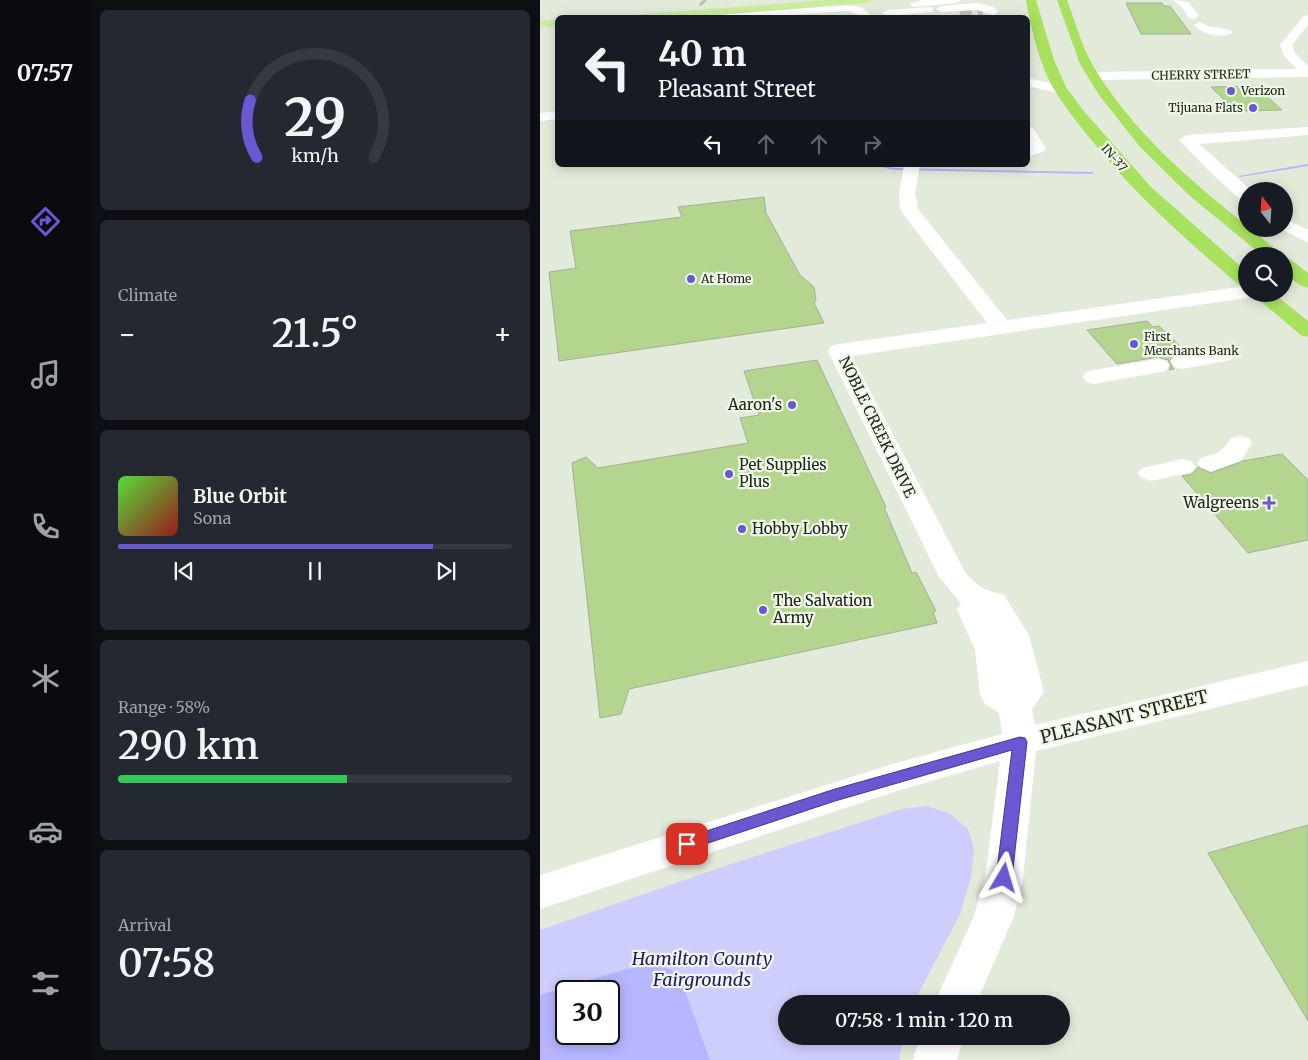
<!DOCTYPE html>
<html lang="en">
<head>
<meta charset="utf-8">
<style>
  body { margin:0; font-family:Merriweather,serif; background:#242831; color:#f1f3f6; height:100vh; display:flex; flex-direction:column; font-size:19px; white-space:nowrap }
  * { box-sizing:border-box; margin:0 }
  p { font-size:16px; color:#9ea1a6 }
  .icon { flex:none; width:28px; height:28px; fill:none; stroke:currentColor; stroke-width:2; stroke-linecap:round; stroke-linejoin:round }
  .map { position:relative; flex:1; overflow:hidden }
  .details { display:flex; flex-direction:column; gap:10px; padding:10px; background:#0d0f14; width:450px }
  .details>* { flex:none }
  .top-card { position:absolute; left:15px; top:15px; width:475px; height:152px; border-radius:8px; box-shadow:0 2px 12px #0003; background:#171b24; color:#f1f3f6; overflow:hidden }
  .needle { width:32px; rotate:343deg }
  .fabs { position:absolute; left:698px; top:182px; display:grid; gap:10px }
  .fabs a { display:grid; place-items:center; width:55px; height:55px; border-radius:50%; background:#171b24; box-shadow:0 2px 12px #0003; font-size:25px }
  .speed { position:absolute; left:15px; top:980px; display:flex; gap:10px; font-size:25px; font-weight:700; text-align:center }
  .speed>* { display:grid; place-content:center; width:65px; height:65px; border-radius:50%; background:#171b24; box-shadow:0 2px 12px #0003; line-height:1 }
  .speed .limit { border:2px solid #111; border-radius:8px; background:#fff; color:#111 }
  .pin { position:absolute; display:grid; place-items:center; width:42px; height:42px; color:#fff; margin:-21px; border-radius:10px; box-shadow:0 2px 8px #0006 }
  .me { position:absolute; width:55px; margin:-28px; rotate:7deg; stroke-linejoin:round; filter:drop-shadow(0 0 4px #0008) }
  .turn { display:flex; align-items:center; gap:18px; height:105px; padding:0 20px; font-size:22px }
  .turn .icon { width:65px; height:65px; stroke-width:2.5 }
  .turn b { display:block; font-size:35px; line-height:42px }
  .lanes { display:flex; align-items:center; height:48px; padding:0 20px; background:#0003; justify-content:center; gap:25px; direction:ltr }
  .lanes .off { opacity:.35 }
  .big { font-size:38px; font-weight:600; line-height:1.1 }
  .details .tile { flex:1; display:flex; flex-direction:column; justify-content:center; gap:8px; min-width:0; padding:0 18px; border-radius:8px; background:#242831 }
  .details .dial { align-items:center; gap:0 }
  .dial svg { height:130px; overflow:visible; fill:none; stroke:#363941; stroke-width:7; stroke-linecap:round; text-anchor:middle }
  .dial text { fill:#f1f3f6; stroke:none }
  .song { display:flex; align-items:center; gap:15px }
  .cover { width:60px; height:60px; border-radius:8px; background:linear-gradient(135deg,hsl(110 70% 55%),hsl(0 70% 35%)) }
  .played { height:5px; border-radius:2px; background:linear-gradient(90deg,#6958d2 80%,#363941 80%) }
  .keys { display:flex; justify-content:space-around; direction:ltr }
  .heat { display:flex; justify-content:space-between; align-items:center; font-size:28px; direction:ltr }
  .charge { height:8px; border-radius:4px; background:linear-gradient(90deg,#34c759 58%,#363941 0) }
  .trip { position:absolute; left:238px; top:995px; width:292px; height:50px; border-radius:25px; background:#171b24; box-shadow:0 2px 12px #0003; font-weight:600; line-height:50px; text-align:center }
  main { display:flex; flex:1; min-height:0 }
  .tabs { display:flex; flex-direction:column; width:90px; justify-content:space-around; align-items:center; background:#090b0e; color:#9ea1a6 }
  .tabs .icon { width:35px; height:35px }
  .tabs .selected { color:#6958d2 }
  .tabs b { font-size:22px; color:#f1f3f6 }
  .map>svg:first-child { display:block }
</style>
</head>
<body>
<main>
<nav class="tabs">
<b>07:57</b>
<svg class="icon selected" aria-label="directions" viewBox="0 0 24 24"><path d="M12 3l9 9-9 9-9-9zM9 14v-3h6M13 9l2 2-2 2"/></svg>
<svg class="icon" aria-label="music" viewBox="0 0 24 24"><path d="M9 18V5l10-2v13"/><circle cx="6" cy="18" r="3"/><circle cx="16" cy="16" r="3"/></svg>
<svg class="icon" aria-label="phone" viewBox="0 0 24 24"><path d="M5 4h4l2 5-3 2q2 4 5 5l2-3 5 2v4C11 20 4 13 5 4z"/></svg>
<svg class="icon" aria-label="climate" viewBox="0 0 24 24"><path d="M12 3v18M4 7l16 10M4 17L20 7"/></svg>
<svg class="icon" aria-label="car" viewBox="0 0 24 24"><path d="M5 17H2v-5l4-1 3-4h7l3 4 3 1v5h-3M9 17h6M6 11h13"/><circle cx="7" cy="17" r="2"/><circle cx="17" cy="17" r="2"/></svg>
<svg class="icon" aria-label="filters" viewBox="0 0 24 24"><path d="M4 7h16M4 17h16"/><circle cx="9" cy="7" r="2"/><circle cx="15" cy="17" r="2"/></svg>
</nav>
<section class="details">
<div class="tile dial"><svg viewBox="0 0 100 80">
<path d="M14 69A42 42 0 1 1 86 69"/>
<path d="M14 69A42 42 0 0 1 10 34" stroke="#6958d2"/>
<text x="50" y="56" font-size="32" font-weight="700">29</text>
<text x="50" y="72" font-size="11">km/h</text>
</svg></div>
<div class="tile"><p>Climate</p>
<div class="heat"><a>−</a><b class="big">21.5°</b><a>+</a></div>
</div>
<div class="tile">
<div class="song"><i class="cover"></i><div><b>Blue Orbit</b><p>Sona</p></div></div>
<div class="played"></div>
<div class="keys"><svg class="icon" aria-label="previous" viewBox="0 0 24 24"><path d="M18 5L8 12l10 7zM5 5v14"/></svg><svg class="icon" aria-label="pause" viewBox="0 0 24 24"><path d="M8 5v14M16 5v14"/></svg><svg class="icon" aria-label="next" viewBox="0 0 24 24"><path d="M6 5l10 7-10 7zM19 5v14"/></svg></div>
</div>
<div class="tile"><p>Range · 58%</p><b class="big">290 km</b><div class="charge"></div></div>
<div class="tile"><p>Arrival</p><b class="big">07:58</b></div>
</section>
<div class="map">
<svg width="768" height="1060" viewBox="0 0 768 1060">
  <rect width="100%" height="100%" fill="#e2eada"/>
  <path fill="#cecefc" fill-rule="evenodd" d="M386 806 409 813 428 829 434 848 431 877 420 914 373 1004H246V1036H364L359 1060H0V930L188 865 362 809ZM26 991H69V1034H26Z"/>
  <path fill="#b7b5fe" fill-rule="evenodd" d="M113 964 132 970 141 980 170 1060H0V995L83 970ZM26 991H69V1034H26Z"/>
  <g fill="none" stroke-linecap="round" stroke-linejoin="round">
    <path fill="#b7b5fe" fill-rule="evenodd" d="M768 164V166L700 177 698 176Z
      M332 165H340L355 168 552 172 554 173 552 174 355 170Z"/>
  </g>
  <path fill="#b3d58e" stroke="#a6ae9e" d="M586 3H622L624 6H630L651 34H601Z
    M715 86 742 110 696 111 671 87Z
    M224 197 226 213 260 275 274 287 276 299 274 303 284 323 19 361 9 272 36 268 30 231 142 217 138 207Z
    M607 321 613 327 619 326 639 345 633 346 641 354 634 355 629 361 634 369 629 370 631 365 628 360 618 357 577 364 547 330Z
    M277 360 346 507H344L372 573 376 572 396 611 393 612 397 623 89 689 81 714 60 718 32 463 46 457 58 468 208 443 200 418 219 415 204 371Z
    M742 454 768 480V540L708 553 642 476 652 474 658 467 671 473 703 461Z
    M768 825V1021L668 853Z"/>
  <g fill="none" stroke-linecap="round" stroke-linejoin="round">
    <path stroke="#bcc3b5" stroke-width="12" stroke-dasharray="12 6" stroke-linecap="butt" d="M163 0 165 2
      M420 15 443 13"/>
    <path fill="#fff" fill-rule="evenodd" d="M382 0H421L416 3 374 7 369 4Z
      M633 0 649 2 659 16 653 19 649 18 641 6Z
      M437 3 454 7 458 12 453 15 437 10 401 12 396 9 401 6Z
      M305 5 321 7 334 18C319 18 318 12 305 11L215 18 168 17 174 14Z
      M389 7 393 8V12L348 16 342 13 348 10Z
      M768 15V25L752 45 754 52 768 66V77L554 80 547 76 554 72 757 69 744 56 740 45 764 16Z
      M660 22 670 27 687 29 693 32C684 40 662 34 654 25Z
      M488 78 527 87 529 90 522 94 488 86Z
      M18 111V119L0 121V113Z
      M488 127 493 128 506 149 503 152 488 156Z
      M768 127V135L659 144 712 191H706V200L700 199 671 173 639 140 647 135Z
      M364 165H380L375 193 378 209 467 320 706 286V294H715L706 298 312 356 425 572C439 588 444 590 464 595L489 635 504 692 492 709 495 725 768 661V685L496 751 483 878 474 916 436 1004H394L434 916 445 878 460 761 357 791 0 909V875L356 763 462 734 459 713 444 703 440 695 435 650 417 609 421 603 399 577 288 351 291 346 299 344 447 323 360 210 359 193Z
      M744 218 768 230V243L741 229H744Z
      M683 348 691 350 694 355 691 360 642 369 634 367 631 362 634 357Z
      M618 359 626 361 629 366 626 371 554 384 546 382 543 377 546 372 554 370Z
      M700 436 709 438 712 443 701 461 670 471 661 468 657 463 661 458C679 453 681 453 691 438Z
      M643 459 652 462 656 467 652 472 611 481 602 478 598 473 602 468Z
      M380 1036H424L417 1060H373Z"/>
    <path fill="#cbed9e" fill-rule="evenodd" d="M286 0H333L328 3 141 18H86L91 15Z
      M18 20V26L0 27V21Z"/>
    <path fill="#a8e15e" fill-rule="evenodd" d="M486 0H496L514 60 526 87 542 109 611 187 706 271V287L699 285C645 239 592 192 548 136 534 118 519 100 509 80 497 55 491 27 486 0Z
      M517 0H527C535 21 541 44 552 64 590 129 648 179 706 225V229H711L743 256H723L650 196 601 148 559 95 540 64Z
      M744 258 751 260 768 273V288L761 286 744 273Z
      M712 294H734L768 321V337L761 335Z"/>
  </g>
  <path fill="#6958d2" stroke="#443988" d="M480 737 485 738 487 742 472 878 470 883 464 885 458 883 456 878 472 750 295 801 147 850 142 848 139 844 142 839 295 789Z"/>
  <g fill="#6958d2" stroke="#eff8e7" stroke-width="2">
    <circle cx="691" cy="91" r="5"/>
    <circle cx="713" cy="108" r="5"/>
    <circle cx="151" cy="279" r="5"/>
    <circle cx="594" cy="344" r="5"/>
    <circle cx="252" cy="405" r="5"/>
    <circle cx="189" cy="474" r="5"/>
    <path d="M726.5 495.5h5v5h5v5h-5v5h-5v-5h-5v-5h5z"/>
    <circle cx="202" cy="529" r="5"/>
    <circle cx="223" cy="610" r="5"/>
  </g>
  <g text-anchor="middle" stroke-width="4.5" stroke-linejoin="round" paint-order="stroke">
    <g font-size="12" fill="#22251f" stroke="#eff8e7">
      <text transform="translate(661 75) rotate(-1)" y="4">CHERRY STREET</text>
      <text transform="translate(574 158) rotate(49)" y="4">IN-37</text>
    </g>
    <g font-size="12" fill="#22251f" stroke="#eff8e7" text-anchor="start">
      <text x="701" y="95">Verizon</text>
      <text x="703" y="112" text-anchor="end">Tijuana Flats</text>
      <text x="161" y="283">At Home</text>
      <text x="604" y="341">First<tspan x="604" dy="14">Merchants Bank</tspan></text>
    </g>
    <g font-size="15" fill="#22251f" stroke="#eff8e7" text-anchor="start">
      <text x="242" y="410" text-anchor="end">Aaron's</text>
      <text x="199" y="470">Pet Supplies<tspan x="199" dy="17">Plus</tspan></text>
      <text x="719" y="508" text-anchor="end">Walgreens</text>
      <text x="212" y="534">Hobby Lobby</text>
      <text x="233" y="606">The Salvation<tspan x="233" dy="17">Army</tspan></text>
    </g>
    <g font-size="15" fill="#22251f" stroke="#eff8e7">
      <text transform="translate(337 427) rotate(64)" y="5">NOBLE CREEK DRIVE</text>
    </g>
    <g font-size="18" fill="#22251f" stroke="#eff8e7">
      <text transform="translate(584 717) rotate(-14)" y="6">PLEASANT STREET</text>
    </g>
    <g font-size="18" font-style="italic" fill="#291667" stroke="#eff8e7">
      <text x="162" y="965">Hamilton County<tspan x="162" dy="21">Fairgrounds</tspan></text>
    </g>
  </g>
</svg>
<div class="fabs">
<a><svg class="needle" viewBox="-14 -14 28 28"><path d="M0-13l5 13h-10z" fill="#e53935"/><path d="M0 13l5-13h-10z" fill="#9ea1a6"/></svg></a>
<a><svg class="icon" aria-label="search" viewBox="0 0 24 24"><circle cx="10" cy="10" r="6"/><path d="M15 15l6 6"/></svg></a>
</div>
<div class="speed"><div class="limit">30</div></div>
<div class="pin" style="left:147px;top:844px;background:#d93025"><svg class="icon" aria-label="arrive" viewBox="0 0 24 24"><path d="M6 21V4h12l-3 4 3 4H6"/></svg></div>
<svg class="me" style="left:464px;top:878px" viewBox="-20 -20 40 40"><path d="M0-17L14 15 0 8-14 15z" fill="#6958d2" stroke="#fff" stroke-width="4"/></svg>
<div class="trip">07:58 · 1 min · 120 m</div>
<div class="top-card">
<div class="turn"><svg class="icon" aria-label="left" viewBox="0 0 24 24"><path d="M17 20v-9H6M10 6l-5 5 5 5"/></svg><div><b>40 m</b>Pleasant Street</div></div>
<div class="lanes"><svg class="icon" aria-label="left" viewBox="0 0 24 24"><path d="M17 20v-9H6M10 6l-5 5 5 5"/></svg><svg class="icon off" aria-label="ahead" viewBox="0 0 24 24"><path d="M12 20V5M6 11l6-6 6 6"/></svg><svg class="icon off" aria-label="ahead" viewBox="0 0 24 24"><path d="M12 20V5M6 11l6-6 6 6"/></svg><svg class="icon off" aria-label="right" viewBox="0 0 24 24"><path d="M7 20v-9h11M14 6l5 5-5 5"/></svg></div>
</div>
</div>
</main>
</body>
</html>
